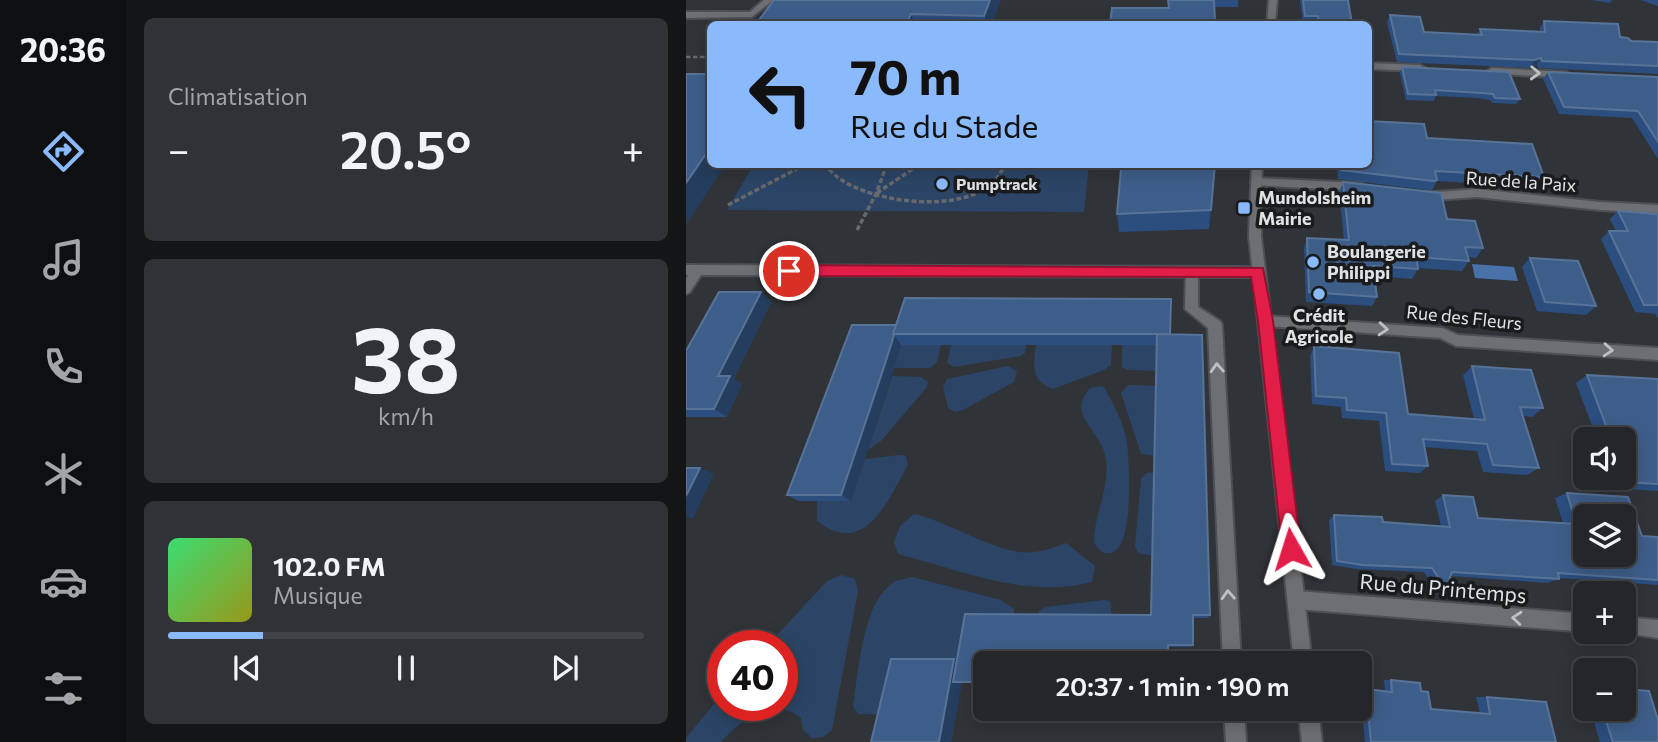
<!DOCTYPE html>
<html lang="fr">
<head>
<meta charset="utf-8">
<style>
  body { margin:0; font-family:Commissioner,sans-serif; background:#303236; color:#f1f3f6; height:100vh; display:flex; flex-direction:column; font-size:26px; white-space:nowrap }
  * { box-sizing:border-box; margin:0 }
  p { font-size:23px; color:#a3a5a8 }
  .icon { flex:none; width:38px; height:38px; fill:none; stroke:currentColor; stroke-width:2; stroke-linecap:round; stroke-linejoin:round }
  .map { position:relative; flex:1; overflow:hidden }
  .panel { display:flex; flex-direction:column; gap:18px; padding:18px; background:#141517; width:560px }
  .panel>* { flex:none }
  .top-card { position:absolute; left:21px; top:21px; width:665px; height:147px; border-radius:10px; box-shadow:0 4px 18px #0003,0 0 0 2px #414347; background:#8abafc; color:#111; overflow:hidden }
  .buttons { position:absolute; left:887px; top:427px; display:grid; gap:14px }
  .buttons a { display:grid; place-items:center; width:63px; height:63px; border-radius:10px; background:#24262a; box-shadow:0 4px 18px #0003,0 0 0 2px #414347; font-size:35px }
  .speed { position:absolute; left:21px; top:630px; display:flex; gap:14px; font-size:35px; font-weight:700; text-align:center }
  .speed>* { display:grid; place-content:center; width:91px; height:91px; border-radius:50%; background:#24262a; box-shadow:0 4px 18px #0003,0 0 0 2px #414347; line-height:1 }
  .speed .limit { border:10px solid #d22; background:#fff; color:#111 }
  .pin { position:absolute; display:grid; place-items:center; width:60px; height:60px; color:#fff; margin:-30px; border:4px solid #fff; border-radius:50%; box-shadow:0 2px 7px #0007 }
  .me { position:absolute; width:77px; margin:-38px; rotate:354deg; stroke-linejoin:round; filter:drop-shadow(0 0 5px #0008) }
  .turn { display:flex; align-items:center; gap:24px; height:147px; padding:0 28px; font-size:32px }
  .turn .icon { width:91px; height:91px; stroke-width:2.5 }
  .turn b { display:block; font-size:49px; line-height:60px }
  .big { font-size:52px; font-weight:600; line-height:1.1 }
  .panel .widget { flex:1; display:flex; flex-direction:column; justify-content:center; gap:10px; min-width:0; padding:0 24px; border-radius:10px; background:#303236 }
  .panel .dial { align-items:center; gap:0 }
  .dial b { font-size:91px; line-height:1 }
  .song { display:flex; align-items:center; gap:21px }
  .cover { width:84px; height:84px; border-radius:10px; background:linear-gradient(135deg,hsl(140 70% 55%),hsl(60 70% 35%)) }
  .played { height:7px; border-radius:4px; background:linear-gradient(90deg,#8abafc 20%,#414347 20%) }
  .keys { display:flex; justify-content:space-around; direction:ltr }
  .heat { display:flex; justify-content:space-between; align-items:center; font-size:38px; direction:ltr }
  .trip { position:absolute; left:287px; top:651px; width:399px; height:70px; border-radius:10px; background:#24262a; box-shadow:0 4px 18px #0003,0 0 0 2px #414347; font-weight:600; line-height:70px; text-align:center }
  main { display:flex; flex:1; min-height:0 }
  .tab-bar { display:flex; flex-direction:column; width:126px; justify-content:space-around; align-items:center; background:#0e0f11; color:#a3a5a8 }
  .tab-bar .icon { width:49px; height:49px }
  .tab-bar .current { color:#8abafc }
  .tab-bar b { font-size:32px; color:#f1f3f6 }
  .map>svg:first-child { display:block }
</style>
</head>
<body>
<main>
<nav class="tab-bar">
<b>20:36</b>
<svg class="icon current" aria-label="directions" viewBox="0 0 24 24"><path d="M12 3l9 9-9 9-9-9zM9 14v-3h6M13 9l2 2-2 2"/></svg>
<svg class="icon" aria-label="music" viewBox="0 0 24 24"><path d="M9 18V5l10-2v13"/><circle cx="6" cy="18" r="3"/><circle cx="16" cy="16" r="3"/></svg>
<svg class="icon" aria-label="phone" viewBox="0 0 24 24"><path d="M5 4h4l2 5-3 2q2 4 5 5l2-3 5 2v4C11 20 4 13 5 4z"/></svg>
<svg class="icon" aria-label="climate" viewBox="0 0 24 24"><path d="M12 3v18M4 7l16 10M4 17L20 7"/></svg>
<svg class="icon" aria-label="car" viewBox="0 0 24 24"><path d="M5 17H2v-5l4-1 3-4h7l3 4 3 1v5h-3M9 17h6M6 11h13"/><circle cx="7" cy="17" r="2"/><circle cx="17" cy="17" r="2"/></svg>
<svg class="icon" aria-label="filters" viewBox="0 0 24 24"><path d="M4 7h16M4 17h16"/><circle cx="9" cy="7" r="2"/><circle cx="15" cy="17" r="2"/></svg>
</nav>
<section class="panel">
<div class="widget"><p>Climatisation</p>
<div class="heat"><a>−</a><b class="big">20.5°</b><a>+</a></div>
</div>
<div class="widget dial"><b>38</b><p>km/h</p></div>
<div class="widget">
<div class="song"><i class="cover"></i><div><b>102.0 FM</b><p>Musique</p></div></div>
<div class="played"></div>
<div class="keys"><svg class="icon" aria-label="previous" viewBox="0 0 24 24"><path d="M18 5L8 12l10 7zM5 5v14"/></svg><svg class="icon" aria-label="pause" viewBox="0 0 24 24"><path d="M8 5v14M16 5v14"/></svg><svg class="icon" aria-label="next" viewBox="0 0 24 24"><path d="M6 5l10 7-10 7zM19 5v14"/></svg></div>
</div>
</section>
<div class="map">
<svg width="972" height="742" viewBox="0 0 972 742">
  <rect width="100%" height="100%" fill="#303338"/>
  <path fill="#2c4566" d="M68 164H403V165L398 212 41 210Z
    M215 345H255L251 362 244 368H208Z
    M265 345H340L339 353 335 356 268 367 261 363Z
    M350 345H426L425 365 418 370 367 389C345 382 347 364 350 345Z
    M436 345H472L471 371 441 370 436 367Z
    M322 366 331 371 328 382 277 410 269 412 262 408 257 386 261 379Z
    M206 376 235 377 242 382 241 387 195 441 182 450Z
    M442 385 471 386 469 456 455 454 435 393Z
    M413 386 418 387C427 404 438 423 441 442 443 461 449 551 424 553 415 554 412 549 408 542 408 513 426 484 419 455 413 429 380 414 404 388Z
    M213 455 220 456 222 465C202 500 179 559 131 521V501L165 500 179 459Z
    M469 472 467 556 452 553 449 546 455 478 461 473Z
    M228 514C263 521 315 557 348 552 359 551 370 547 380 543L409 566 406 582C341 599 275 570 212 554L208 542 214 526Z
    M155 575 169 579 172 591 146 730 137 737 126 738 117 730 115 718C85 694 56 720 35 742H0V738L37 693V705H96V646H81L141 581Z
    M226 577 315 600 328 609V617L280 661 207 715 172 714 167 706C173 672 176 599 210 581 215 579 221 579 226 577Z
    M418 600 424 601 426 617H352L353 611 360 607Z"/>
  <path fill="#4a72aa" d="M786 264 828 267 832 281 789 278Z"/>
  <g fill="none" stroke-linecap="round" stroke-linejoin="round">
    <g stroke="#4c4f54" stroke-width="4">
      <path id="service" d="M506 267 512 272V307L534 321 536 325 555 663H537L522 328 499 309 500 272Z
        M538 709H558L560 742H540Z"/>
    </g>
    <g stroke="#4c4f54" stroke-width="4">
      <path id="minor" d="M78 0H87L66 17 0 18V12H64Z
        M682 63 734 65 739 68 734 71 682 69Z
        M806 68 880 72 885 75 880 78 803 73 801 71Z
        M571 178 675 183 681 187 675 191 567 185 565 182Z
        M791 189 914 202 972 205V213L914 210 791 197 736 201 730 197 736 193Z
        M0 265 572 267 578 272 572 277 15 275 4 292 0 294V279L2 275H0Z
        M580 316 756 328 772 335 972 348V360L770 346 754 338 580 326 573 321Z
        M611 591 900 614 901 632 611 609 605 606 602 600 605 594Z
        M938 617 972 620V638L932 632H938Z"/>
    </g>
    <g stroke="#4c4f54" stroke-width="4">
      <path id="tertiary" d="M583 0H591L589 24H581Z
        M566 164H576L575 236 626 663H608L563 236Z
        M612 709H632L636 742H616Z"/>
    </g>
    <path stroke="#66696d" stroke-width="2.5" stroke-dasharray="4.5 2.5" stroke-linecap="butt" d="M0 57H24"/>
    <path stroke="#66696d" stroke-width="3.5" stroke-dasharray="5 2.5" stroke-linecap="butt" d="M138 164C143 169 148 175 154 179 189 203 274 214 308 182 312 177 316 170 320 164
      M191 193 234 164
      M42 205 120 164
      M171 230 190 194 201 164"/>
    <use href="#service" fill="#6d6f72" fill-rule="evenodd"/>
    <use href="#minor" fill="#6d6f72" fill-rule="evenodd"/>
    <use href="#tertiary" fill="#6d6f72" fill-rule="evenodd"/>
  </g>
  <path fill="#2b4e7f" d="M315 0 306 24H70Z
    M482 0H552V7H528L529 24H424L482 8Z
    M614 0H662L666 24H617Z
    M906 0H926L924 3Z
    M954 0H972V6Z
    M704 15 738 32 791 35 794 29 854 31V28L858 21 934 37 945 41 972 42V74L852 68 851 65 844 68 711 62 701 22Z
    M716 67 834 99 830 104 806 103 804 100 792 98 750 96 748 101 720 100 714 73Z
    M862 72 972 77V159L946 118 873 114 857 79Z
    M741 138 858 177 851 187 751 181 746 190H742L652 179 651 165H646L682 164Z
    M529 164 523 229 433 232 431 214 489 167Z
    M657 182 761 219 797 248 790 258 782 257 783 261 776 271 732 268V269L726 279 688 276 691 297 686 306 620 302 618 248 621 238 658 240 653 193Z
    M932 211 972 214V318L971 317 969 314 949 312 915 239 923 231H930L924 219Z
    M844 258 910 306 900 315 851 311 836 267Z
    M75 292 85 302 48 379 56 384 41 417H0V351Z
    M166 325 484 334 524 615 522 618H507L506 647H482L276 682 265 742H185L268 659 271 660 465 615 471 345H215L165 501H113L101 495Z
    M628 346 722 414 788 419 777 375 786 366 857 408 846 417 837 416 853 468 841 475 797 472 791 451 739 447 742 466 734 473 699 471 693 421 656 418 655 407 626 404 624 356Z
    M901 375 972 379V491L925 488 921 478H938V439H911L890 383Z
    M881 493 956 536 972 537V585L873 578V579L861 583 765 576 760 589 751 592 738 572 670 569 646 565 643 520 648 515 697 522 755 526 749 501 757 495 792 518 877 523 869 498Z
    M698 680H705L735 691 745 709 794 713 790 697H801L870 742H679L674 689 699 691Z
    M904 709H938L972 742H914Z"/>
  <path fill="#253d5e" d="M304 0H315L306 24H301L298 16Z
    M225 14 229 24H220Z
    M855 58 851 65 844 68 848 60Z
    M24 148V164H40L0 225V183Z
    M75 292 85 302 48 379 56 384 41 417 28 409 32 376Z
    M208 335 215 345 165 501 155 495Z
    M14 468 28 474 7 519 0 516V496Z
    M268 659 280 661 265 742H253Z"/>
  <path fill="#3e5e8a" stroke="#587398" stroke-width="2" fill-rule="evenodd" d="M88 0H304L298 16 225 14 220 24H70Z
    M482 0H528L529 21H523V24H424L426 8H483Z
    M617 0H662L666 24H633L632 16H619Z
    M704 15 734 17 738 32 796 35 794 29 859 32 858 21 932 24 934 37 942 38 945 41 972 42V66L856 61 855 58 848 60 713 54Z
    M716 67 823 72 834 99 809 98 807 94 795 93 749 90 750 95 722 94Z
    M862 72 972 77V142L952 111 878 107Z
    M0 74H24V148L0 183Z
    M682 121 738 124 741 138 846 144 858 177 749 171 751 180 747 181 655 170V164H682Z
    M490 164H529L525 210 431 214 435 169 489 167Z
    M657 182 755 193 761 219 789 221 797 248 779 247 783 261 730 257 732 269 687 266 691 297 623 292 621 238 663 240Z
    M932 211 972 214V305H958L923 231H942Z
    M844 258 892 261 910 306 859 302Z
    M33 292H75L32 376H44L28 409H0V351Z
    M219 298 485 299 484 334H472L516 335 524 615H507V645H482V663H299V682H267L279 614 465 615 471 334H207Z
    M166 325H210L207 334 208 335 198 367 155 495H101Z
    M628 346 713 353 722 414 799 420 786 366 845 370 857 408 834 407 853 468 807 465 801 444 737 439 742 466 706 464 700 413 661 410 660 398 630 396Z
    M901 375 972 379V484L938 482 936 478H938V439H925Z
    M0 468H14L0 496Z
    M881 493 942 497 956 536 972 537V580L872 573 873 579 766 572 760 589 746 568 676 565 651 561 648 515 696 517 697 522 764 527 757 495 787 497 792 518 890 524ZM900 516H938V555H900Z
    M205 659H268L253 742H185Z
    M705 680 734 683 735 691 742 692 745 709 804 714 801 697 860 702 870 742H685L680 689 706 692Z
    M938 689 963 691 972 720V742H927L916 709H938Z"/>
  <defs><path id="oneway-chevron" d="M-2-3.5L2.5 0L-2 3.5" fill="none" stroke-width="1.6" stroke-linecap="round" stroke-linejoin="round" transform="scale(1.75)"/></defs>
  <g stroke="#bec0c3">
    <use href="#oneway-chevron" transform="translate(849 73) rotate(2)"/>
    <use href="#oneway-chevron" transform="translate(697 329) rotate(4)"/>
    <use href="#oneway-chevron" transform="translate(922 350) rotate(4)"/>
    <use href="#oneway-chevron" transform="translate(531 368) rotate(-93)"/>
    <use href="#oneway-chevron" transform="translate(542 595) rotate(-93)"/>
    <use href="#oneway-chevron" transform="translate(831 618) rotate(-175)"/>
  </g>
  <path fill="#e11d48" stroke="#92132f" stroke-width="2" d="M103 265 577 268 587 321 615 549 612 556 605 559 598 556 596 549 572 321 565 277 103 276 95 271Z"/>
  <g fill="#8abafc" stroke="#191b1d" stroke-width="2.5">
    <circle cx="256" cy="184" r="7"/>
    <rect x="551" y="201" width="14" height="14" rx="3.5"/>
    <circle cx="627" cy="262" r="7"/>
    <circle cx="633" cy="294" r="7"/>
  </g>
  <g text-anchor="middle" stroke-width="7" stroke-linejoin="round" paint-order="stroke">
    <g font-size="16" font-weight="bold" fill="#e0e2e6" stroke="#191b1d" text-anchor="start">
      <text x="270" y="190">Pumptrack</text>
    </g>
    <g font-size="18" fill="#e0e2e6" stroke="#191b1d">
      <text transform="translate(835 182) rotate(4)" y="6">Rue de la Paix</text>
      <text transform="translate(778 318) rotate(6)" y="6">Rue des Fleurs</text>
    </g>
    <g font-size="18" font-weight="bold" fill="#e0e2e6" stroke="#191b1d" text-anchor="start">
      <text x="572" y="204">Mundolsheim<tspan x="572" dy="21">Mairie</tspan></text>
      <text x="641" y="258">Boulangerie<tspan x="641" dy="21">Philippi</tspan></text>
      <text x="633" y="322" text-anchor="middle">Crédit<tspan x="633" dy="21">Agricole</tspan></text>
    </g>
    <g font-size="21" fill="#e0e2e6" stroke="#191b1d">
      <text transform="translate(757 589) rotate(5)" y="7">Rue du Printemps</text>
    </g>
  </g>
</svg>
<div class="buttons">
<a><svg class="icon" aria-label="sound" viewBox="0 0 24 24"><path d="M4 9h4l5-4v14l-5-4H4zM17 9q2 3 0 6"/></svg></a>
<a><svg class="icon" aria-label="layers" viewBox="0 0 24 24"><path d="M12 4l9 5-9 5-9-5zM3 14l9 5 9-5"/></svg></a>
<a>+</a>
<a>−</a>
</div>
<div class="speed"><div class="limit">40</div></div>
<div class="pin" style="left:103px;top:271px;background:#d93025"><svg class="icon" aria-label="arrive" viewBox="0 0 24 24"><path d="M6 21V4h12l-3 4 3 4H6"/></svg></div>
<svg class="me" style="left:605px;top:549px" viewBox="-20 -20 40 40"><path d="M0-17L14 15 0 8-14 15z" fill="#e11d48" stroke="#fff" stroke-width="4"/></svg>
<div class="trip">20:37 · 1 min · 190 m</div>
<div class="top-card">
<div class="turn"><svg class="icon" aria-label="left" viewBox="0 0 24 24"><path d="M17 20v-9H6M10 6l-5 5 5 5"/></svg><div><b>70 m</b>Rue du Stade</div></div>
</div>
</div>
</main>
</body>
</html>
